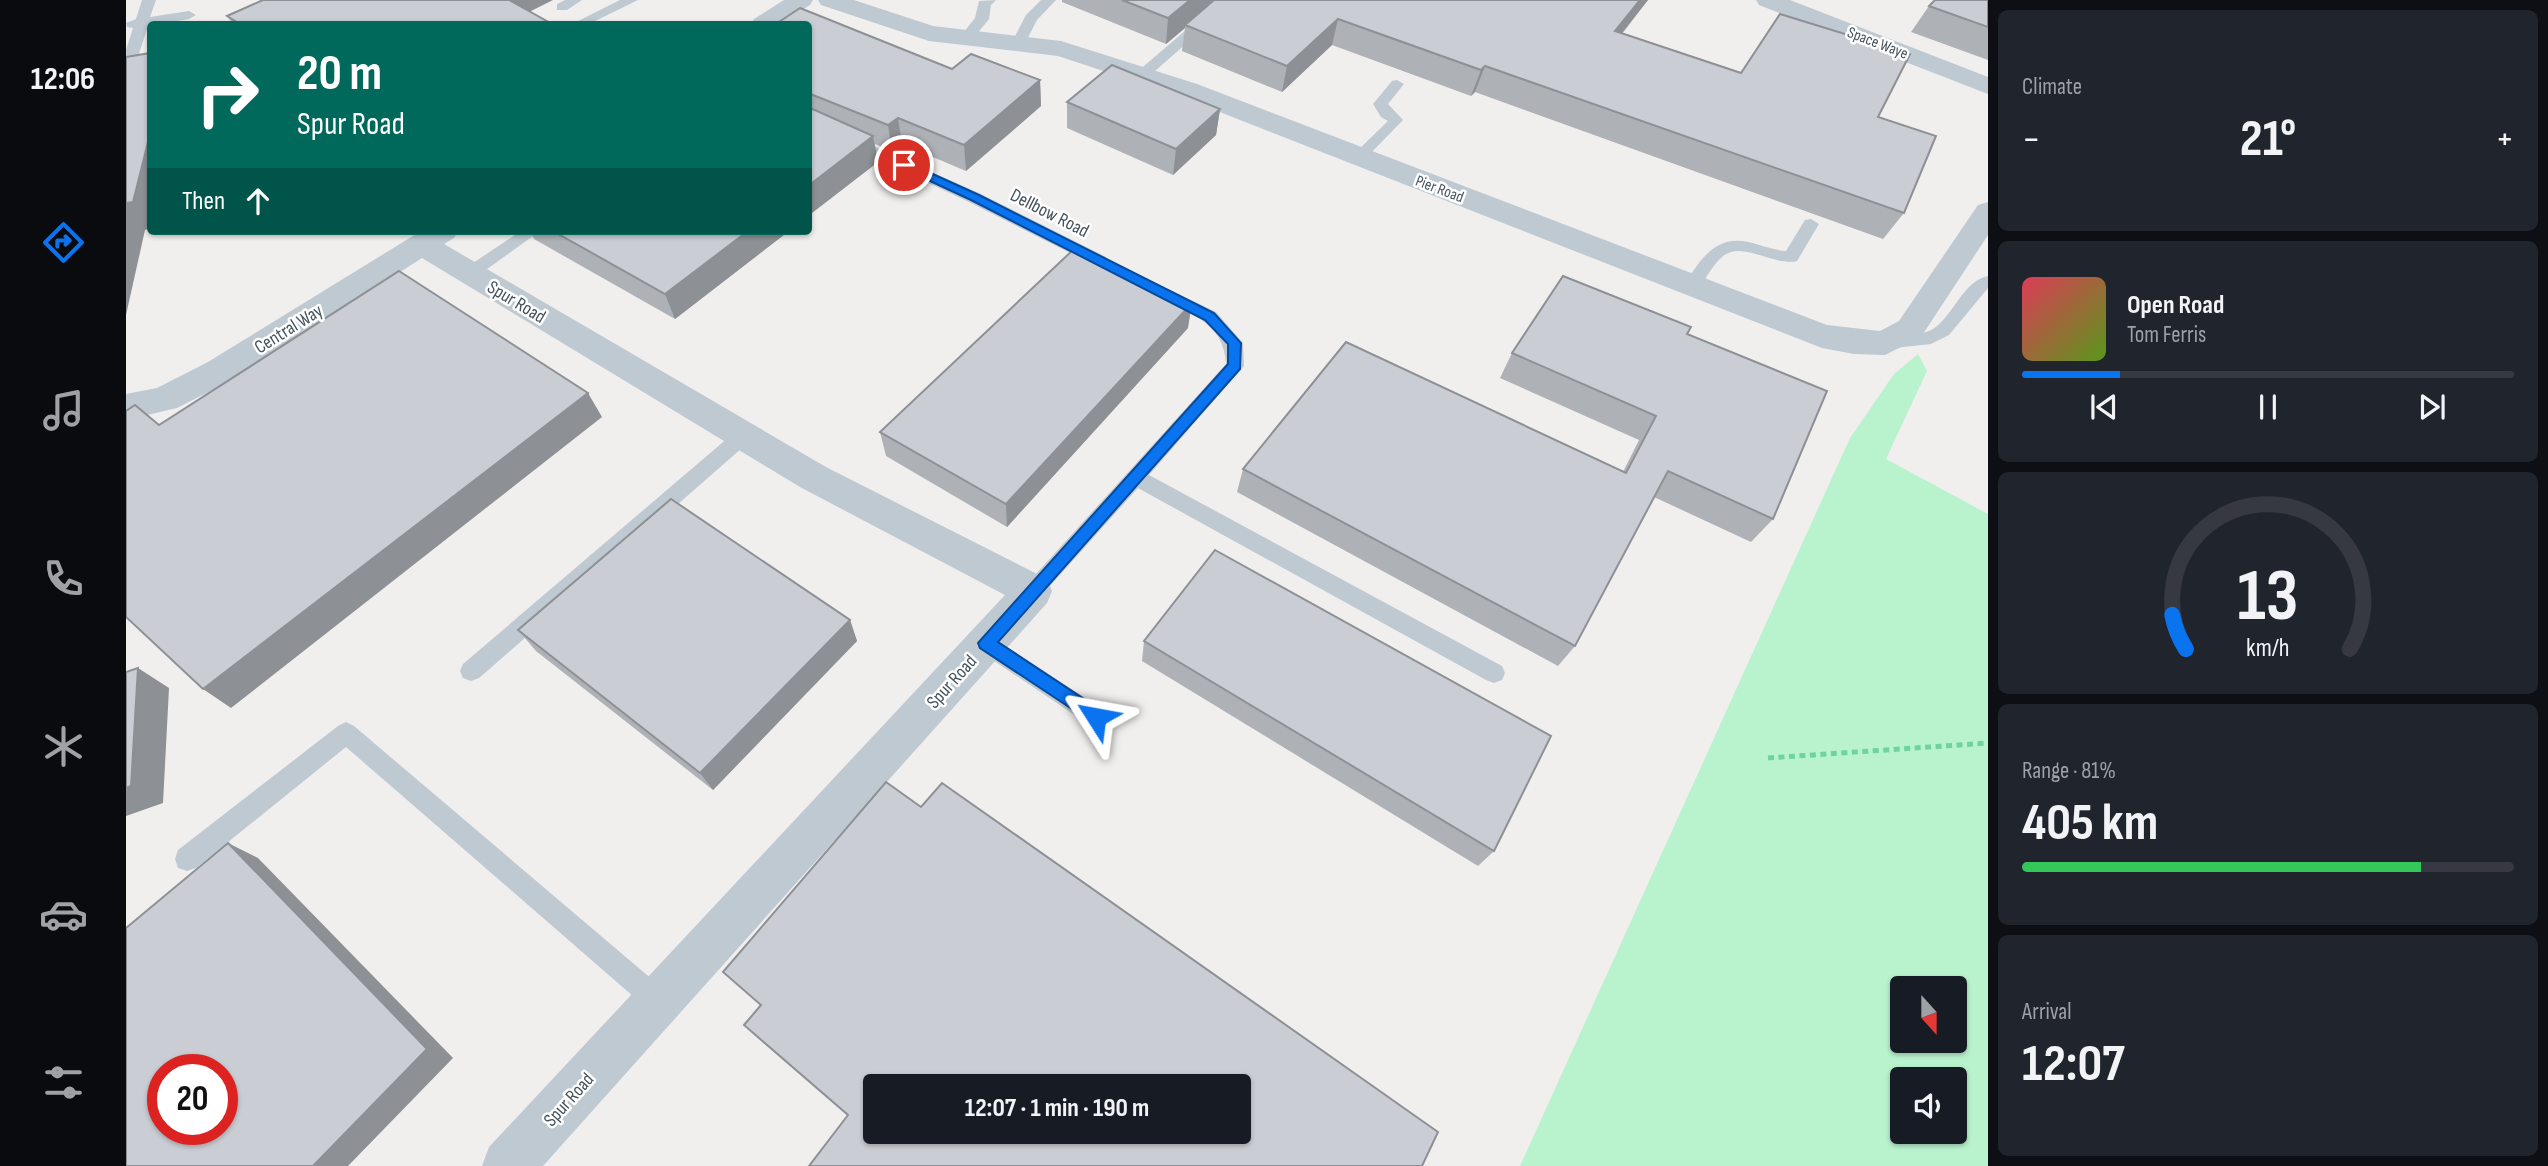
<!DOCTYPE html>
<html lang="en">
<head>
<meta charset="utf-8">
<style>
  body { margin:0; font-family:"Sofia Sans Condensed",sans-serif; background:#20242c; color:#f1f3f6; height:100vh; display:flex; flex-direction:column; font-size:26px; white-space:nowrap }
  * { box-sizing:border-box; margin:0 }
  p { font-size:23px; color:#9ea1a6 }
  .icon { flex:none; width:38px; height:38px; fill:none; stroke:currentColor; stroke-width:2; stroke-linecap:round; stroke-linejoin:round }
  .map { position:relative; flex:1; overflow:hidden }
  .side { display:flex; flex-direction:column; gap:10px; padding:10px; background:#0d0f14; width:560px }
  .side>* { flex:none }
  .top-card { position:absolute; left:21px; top:21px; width:665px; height:214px; border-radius:7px; box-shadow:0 2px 5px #0004; background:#00695c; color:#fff; overflow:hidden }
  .needle { width:46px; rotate:159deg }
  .controls { position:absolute; left:1764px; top:976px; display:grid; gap:14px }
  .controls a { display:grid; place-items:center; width:77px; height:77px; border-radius:7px; background:#171b24; box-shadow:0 2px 5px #0004; font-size:35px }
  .speed { position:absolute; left:21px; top:1054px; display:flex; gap:14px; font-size:35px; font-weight:700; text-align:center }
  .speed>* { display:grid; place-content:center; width:91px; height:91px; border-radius:50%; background:#171b24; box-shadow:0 2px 5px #0004; line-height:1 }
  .speed .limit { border:10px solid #d22; background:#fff; color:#111 }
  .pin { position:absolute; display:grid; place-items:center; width:60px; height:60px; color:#fff; margin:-30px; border:4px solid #fff; border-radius:50%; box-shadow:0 2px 7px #0007 }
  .me { position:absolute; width:77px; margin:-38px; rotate:304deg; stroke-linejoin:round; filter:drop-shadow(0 0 5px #0008) }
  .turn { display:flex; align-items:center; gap:24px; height:147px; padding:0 35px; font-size:32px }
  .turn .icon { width:91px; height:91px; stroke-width:2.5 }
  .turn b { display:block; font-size:49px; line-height:60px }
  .then { display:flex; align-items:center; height:66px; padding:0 35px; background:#0003; gap:14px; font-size:26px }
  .big { font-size:52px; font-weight:700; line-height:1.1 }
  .side .card { flex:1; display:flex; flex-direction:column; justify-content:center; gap:10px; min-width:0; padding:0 24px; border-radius:10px; background:#20242c }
  .side .dial { align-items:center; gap:0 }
  .dial svg { height:182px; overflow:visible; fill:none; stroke:#363941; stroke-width:7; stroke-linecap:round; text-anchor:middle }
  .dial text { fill:#f1f3f6; stroke:none }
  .song { display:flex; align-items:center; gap:21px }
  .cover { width:84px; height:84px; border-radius:10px; background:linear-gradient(135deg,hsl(350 70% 55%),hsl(90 70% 35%)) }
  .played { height:7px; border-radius:4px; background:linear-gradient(90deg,#0a73ef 20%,#363941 20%) }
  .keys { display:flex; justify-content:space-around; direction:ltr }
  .heat { display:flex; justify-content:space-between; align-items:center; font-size:38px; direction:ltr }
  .charge { height:10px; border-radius:5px; background:linear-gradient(90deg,#34c759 81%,#363941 0) }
  .trip { position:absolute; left:737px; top:1074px; width:388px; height:70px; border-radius:7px; background:#171b24; box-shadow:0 2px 5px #0004; font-weight:700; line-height:70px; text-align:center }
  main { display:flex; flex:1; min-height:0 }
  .dock { display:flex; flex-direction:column; width:126px; justify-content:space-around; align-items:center; background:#090b0e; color:#9ea1a6 }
  .dock .icon { width:49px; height:49px }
  .dock .current { color:#0a73ef }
  .dock b { font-size:32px; color:#f1f3f6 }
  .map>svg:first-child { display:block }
</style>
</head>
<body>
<main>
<nav class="dock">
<b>12:06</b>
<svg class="icon current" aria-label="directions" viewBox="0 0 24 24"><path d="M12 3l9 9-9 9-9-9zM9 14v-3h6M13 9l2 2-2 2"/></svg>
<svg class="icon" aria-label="music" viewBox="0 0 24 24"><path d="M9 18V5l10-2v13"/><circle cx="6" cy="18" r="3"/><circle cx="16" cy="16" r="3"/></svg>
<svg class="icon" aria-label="phone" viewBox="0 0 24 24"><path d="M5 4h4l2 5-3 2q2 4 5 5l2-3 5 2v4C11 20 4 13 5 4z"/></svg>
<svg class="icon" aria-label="climate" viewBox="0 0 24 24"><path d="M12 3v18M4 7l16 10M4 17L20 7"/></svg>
<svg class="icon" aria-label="car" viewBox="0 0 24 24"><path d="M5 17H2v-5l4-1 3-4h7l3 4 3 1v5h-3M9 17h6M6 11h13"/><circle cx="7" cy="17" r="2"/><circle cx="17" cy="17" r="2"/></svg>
<svg class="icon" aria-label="filters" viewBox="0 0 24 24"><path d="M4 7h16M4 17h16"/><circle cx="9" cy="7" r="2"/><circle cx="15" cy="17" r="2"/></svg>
</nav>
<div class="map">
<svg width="1862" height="1166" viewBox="0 0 1862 1166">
  <rect width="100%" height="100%" fill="#f1eeee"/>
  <path fill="#b9f3ce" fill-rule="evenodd" d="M1792 354 1801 371 1760 459 1862 514V1166H1394L1724 438 1768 374ZM1776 989H1829V1041H1776ZM1776 1080H1829V1132H1776Z"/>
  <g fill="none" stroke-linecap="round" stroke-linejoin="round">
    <path stroke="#6fd3a0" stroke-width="5" stroke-dasharray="6 4.5" stroke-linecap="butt" d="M1642 758 1862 743"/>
    <path fill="#bec9d2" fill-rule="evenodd" d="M16 0H30L24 17 63 11 70 15 63 19 22 26 7 72 0 76V50L7 28 1 27 0 23 10 19Z
      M439 0H456L441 10H431V4Z
      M494 0H512L463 24H446Z
      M870 0 865 5 863 19 846 40H836L834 37 849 18 853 1Z
      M915 0H930L911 20 897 47H887L885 44 900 15Z
      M1095 0H1110L1021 78H1011L1009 75 1011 72Z
      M1271 80 1278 84 1262 104 1277 120 1239 159H1229L1226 156 1229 153 1262 121 1255 117 1247 104 1266 81Z
      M682 117 855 194 980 257 982 261 974 267 968 265 843 202 682 127Z
      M1685 219 1693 224 1671 261C1648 267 1615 239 1596 257 1586 266 1580 278 1573 289L1567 291 1558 285C1574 260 1589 235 1622 242 1635 245 1647 250 1660 251L1679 220Z
      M395 231H414L350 277H338L336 273 338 269Z
      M1862 276V288L1823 335 1805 344 1759 349 1753 348 1750 343 1753 338C1769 334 1792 338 1807 329 1828 315 1837 281 1862 276Z
      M1040 288 1090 312 1117 343 1118 366 1023 475 1376 666 1379 673 1376 680 1368 683 1360 680 1012 488 914 597 907 600 900 597 896 591 900 585 1100 364C1098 323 1066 315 1034 298L1031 294Z
      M617 429 624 431 627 436 624 441 353 678 345 681 337 678 334 671 337 664 610 431Z
      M860 634 978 710 981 717 978 724 970 727 962 724 852 650 849 643 852 636Z
      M220 722 228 726 541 992 545 1001 541 1010 532 1014 523 1010 220 747 70 868 61 871 52 868 49 859 52 850 212 726Z"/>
    <path fill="#bec9d2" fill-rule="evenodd" d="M658 0H687L684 5 653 24H625L628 19Z
      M692 0H728L807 26 935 41 1071 84 1701 325 1754 331 1773 321 1852 205 1862 202V235L1795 337 1759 355 1728 354 1696 348 1053 96 932 56 803 41 695 5Z
      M1630 0H1664L1862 77V94L1633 5Z
      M295 231H332L328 238 318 244 700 467 921 579 926 591 921 603 417 1166H356L363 1147 879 595 674 487 296 258 106 380 51 408 0 420V394L31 388 82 362Z"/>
  </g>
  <path fill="#aeb1b6" d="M936 0H1522L1496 34 1752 117 1778 213 1757 239 1349 92 1345 96 1206 45 1156 92 1056 51 1059 28 1040 44 936 2Z
    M1862 0V60L1785 32 1803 6Z
    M403 12 426 24H107L101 16Z
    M682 24 826 69 914 80 915 106 840 171 776 144 766 151 749 144 752 162 682 216Z
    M941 102 1094 109 1090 135 1047 175 941 128Z
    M404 231H663L549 319 408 239Z
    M1062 328 881 527 760 456 754 432Z
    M1561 334 1647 519 1625 542 1528 497 1449 646 1432 666 1111 492 1117 469 1497 472 1513 440 1374 378 1386 353Z
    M724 620 731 641 587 790 410 651 392 630Z
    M1018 641 1368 851 1352 866 1016 661Z"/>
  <path fill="#8d9094" d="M376 0H427L385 21Z
    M1064 0H1091L1059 25V28L1040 44 1042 18Z
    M1514 0H1522L1477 57 1489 31Z
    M1212 19 1206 45 1156 92 1161 66Z
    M1359 66 1349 92 1345 96 1355 70Z
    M914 80 915 106 840 171 838 145Z
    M1094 109 1090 135 1047 175 1050 149Z
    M772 118 776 144 766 151 762 125Z
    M24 134V228L19 230 0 315V203Z
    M747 136 752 162 682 216V186Z
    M622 231H663L549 319 539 294Z
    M1066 303 1062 328 881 527 880 504Z
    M462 393 476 417 105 708 77 689Z
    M724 620 731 641 587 790 574 773Z
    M12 668 43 688 37 803 0 816V788Z
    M102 843 132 858 327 1058 222 1166H187Z"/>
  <path fill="#caced4" stroke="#8d9094" stroke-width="2" fill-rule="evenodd" d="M137 0H383L426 24H114L101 16Z
    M996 0H1064L1042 18Z
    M1088 0H1514L1489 31 1615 73 1654 14 1784 54 1752 117 1810 136 1778 213 1359 66 1355 70 1212 19 1161 66 1059 25Z
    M1809 0H1862V27L1803 6Z
    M674 8 826 69 845 54 914 80 838 145 772 118 762 125 682 93V24H650Z
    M24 53V134L7 202 0 203V57Z
    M986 65 1094 109 1050 149 941 102Z
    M682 107 747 136 682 186Z
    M427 231H622L539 294Z
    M949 248 1066 303 880 504 754 432Z
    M273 271 462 393 77 689 0 617V411L9 405 33 425Z
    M1437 276 1565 327 1561 334 1701 391 1647 519 1542 471 1449 646 1117 469 1220 342 1500 473 1530 416 1386 353Z
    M545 499 724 620 574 773 392 630Z
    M1089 550 1425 736 1368 851 1018 641Z
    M12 668 5 786 0 788V672Z
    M760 782 795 807 816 783 1312 1132 1296 1166H683L722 1115 618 1025 635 1005 597 972ZM749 1087H1113V1132H749Z
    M102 843 301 1049 187 1166H0V928ZM37 1069H96V1129H37Z"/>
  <path fill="#0a73ef" stroke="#064b9b" stroke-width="2" d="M778 161 853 195 1088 313 1115 343 1114 369 872 642 976 711 978 717 976 723 970 725 854 648 852 643 1102 364V344L1079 320 845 200 774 167V162Z"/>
  <g text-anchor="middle" stroke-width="5" stroke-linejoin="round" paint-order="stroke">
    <g font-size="16" fill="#45535e" stroke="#fff">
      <text transform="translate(1752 42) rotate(21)" y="6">Space Waye</text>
      <text transform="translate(1314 188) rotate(21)" y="6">Pier Road</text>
    </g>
    <g font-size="19" fill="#45535e" stroke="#fff">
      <text transform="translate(924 212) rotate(27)" y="7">Dellbow Road</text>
      <text transform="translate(391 301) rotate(31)" y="7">Spur Road</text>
      <text transform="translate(162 328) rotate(-32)" y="7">Central Way</text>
      <text transform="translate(825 681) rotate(-48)" y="7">Spur Road</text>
      <text transform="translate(442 1099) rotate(-48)" y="7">Spur Road</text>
    </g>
  </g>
</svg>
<div class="controls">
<a><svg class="needle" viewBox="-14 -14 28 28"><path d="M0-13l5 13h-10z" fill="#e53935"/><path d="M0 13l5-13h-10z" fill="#9ea1a6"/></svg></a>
<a><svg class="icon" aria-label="sound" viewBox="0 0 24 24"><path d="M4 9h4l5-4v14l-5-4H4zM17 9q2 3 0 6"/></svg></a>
</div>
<div class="speed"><div class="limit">20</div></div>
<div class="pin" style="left:778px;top:165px;background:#d93025"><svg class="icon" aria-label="arrive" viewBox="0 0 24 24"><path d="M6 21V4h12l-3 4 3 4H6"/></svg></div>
<svg class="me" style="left:970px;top:717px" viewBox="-20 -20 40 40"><path d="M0-17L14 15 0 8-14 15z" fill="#0a73ef" stroke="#fff" stroke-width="4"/></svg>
<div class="trip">12:07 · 1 min · 190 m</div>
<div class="top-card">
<div class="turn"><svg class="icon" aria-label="right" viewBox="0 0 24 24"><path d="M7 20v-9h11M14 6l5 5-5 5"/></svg><div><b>20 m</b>Spur Road</div></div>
<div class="then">Then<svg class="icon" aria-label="ahead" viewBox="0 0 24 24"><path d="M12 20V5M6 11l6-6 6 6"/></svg></div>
</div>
</div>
<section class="side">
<div class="card"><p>Climate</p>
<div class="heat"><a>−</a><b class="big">21°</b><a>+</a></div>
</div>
<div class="card">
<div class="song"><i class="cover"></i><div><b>Open Road</b><p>Tom Ferris</p></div></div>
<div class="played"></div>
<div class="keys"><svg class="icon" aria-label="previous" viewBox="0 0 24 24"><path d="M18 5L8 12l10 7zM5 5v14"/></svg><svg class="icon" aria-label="pause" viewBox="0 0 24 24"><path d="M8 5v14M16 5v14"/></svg><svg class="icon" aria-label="next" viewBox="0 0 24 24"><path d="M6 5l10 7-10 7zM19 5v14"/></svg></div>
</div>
<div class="card dial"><svg viewBox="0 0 100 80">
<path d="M14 69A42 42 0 1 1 86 69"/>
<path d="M14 69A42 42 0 0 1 8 54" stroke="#0a73ef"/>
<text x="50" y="56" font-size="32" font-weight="700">13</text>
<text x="50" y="72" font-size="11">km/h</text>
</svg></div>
<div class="card"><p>Range · 81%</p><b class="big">405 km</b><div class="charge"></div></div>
<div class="card"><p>Arrival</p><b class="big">12:07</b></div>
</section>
</main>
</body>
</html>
